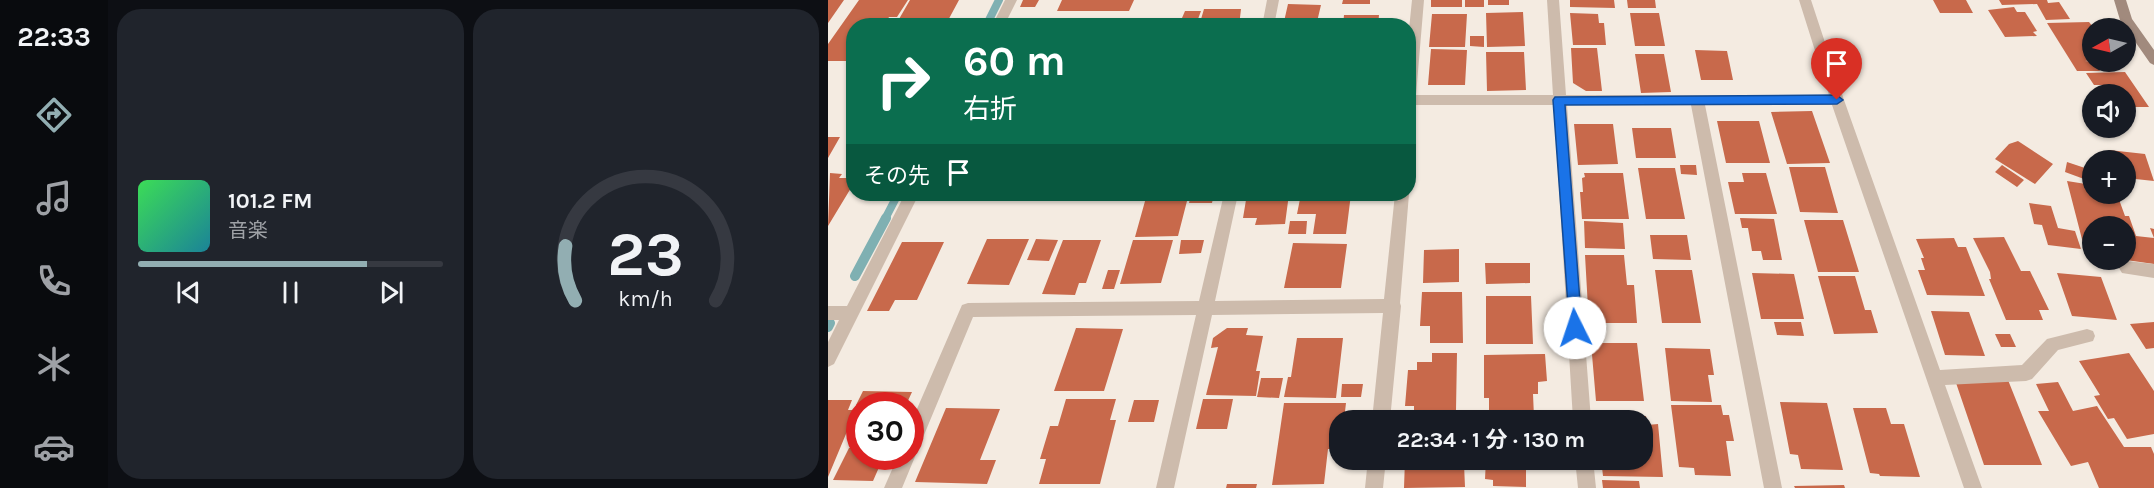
<!DOCTYPE html>
<html lang="ja">
<head>
<meta charset="utf-8">
<style>
  body { margin:0; font-family:Karla,"Noto Sans JP",sans-serif; background:#20242c; color:#f1f3f6; height:100vh; display:flex; flex-direction:column; font-size:22px; white-space:nowrap }
  * { box-sizing:border-box; margin:0 }
  p { font-size:20px; color:#9ea1a6 }
  .icon { flex:none; width:33px; height:33px; fill:none; stroke:currentColor; stroke-width:2; stroke-linecap:round; stroke-linejoin:round }
  .map { position:relative; flex:1; overflow:hidden }
  .drawer { display:flex; flex-direction:column; gap:9px; padding:9px; background:#0d0f14; width:720px }
  .drawer>* { flex:none }
  .guide { position:absolute; left:18px; top:18px; width:570px; height:183px; border-radius:24px; box-shadow:0 2px 4px #0004; background:#0b6e4f; color:#fff; overflow:hidden }
  .needle { width:39px; rotate:262deg }
  .fabs { position:absolute; left:1254px; top:18px; display:grid; gap:12px }
  .fabs a { display:grid; place-items:center; width:54px; height:54px; border-radius:50%; background:#171b24; box-shadow:0 2px 4px #0004; font-size:30px }
  .speed { position:absolute; left:18px; top:392px; display:flex; gap:12px; font-size:30px; font-weight:700; text-align:center }
  .speed>* { display:grid; place-content:center; width:78px; height:78px; border-radius:50%; background:#171b24; box-shadow:0 2px 4px #0004; line-height:1 }
  .speed .limit { border:9px solid #d22; background:#fff; color:#111 }
  .pin { position:absolute; display:grid; place-items:center; width:51px; height:51px; color:#fff; margin:-62px -26px; border-radius:50% 50% 50% 0; rotate:-45deg; box-shadow:0 0 6px #0007 }
  .pin .icon { rotate:45deg }
  .me { position:absolute; width:66px; margin:-33px; rotate:356deg; stroke-linejoin:round; filter:drop-shadow(0 0 4px #0008) }
  .turn { display:flex; align-items:center; gap:21px; height:126px; padding:0 18px; font-size:27px }
  .turn .icon { width:78px; height:78px; stroke-width:2.5 }
  .turn b { display:block; font-size:42px; line-height:51px }
  .then { display:flex; align-items:center; height:57px; padding:0 18px; background:#0003; gap:12px; font-size:22px }
  .drawer .tile { flex:1; display:flex; flex-direction:column; justify-content:center; gap:9px; min-width:0; padding:0 21px; border-radius:24px; background:#20242c }
  .drawer .dial { align-items:center; gap:0 }
  .dial svg { height:156px; overflow:visible; fill:none; stroke:#363941; stroke-width:7; stroke-linecap:round; text-anchor:middle }
  .dial text { fill:#f1f3f6; stroke:none }
  .song { display:flex; align-items:center; gap:18px }
  .cover { width:72px; height:72px; border-radius:9px; background:linear-gradient(135deg,hsl(130 70% 55%),hsl(190 70% 35%)) }
  .played { height:6px; border-radius:3px; background:linear-gradient(90deg,#92aeb2 75%,#363941 75%) }
  .keys { display:flex; justify-content:space-around; direction:ltr }
  .drawer .tiles { flex:1; display:grid; gap:9px; grid-template-columns:repeat(2,1fr) }
  .trip { position:absolute; left:501px; top:410px; width:324px; height:60px; border-radius:24px; background:#171b24; box-shadow:0 2px 4px #0004; font-weight:700; line-height:60px; text-align:center }
  main { display:flex; flex:1; min-height:0 }
  .tabs { display:flex; flex-direction:column; width:108px; justify-content:space-around; align-items:center; background:#090b0e; color:#9ea1a6 }
  .tabs .icon { width:42px; height:42px }
  .tabs .current { color:#92aeb2 }
  .tabs b { font-size:27px; color:#f1f3f6 }
  .map>svg:first-child { display:block }
</style>
</head>
<body>
<main>
<nav class="tabs">
<b>22:33</b>
<svg class="icon current" aria-label="directions" viewBox="0 0 24 24"><path d="M12 3l9 9-9 9-9-9zM9 14v-3h6M13 9l2 2-2 2"/></svg>
<svg class="icon" aria-label="music" viewBox="0 0 24 24"><path d="M9 18V5l10-2v13"/><circle cx="6" cy="18" r="3"/><circle cx="16" cy="16" r="3"/></svg>
<svg class="icon" aria-label="phone" viewBox="0 0 24 24"><path d="M5 4h4l2 5-3 2q2 4 5 5l2-3 5 2v4C11 20 4 13 5 4z"/></svg>
<svg class="icon" aria-label="climate" viewBox="0 0 24 24"><path d="M12 3v18M4 7l16 10M4 17L20 7"/></svg>
<svg class="icon" aria-label="car" viewBox="0 0 24 24"><path d="M5 17H2v-5l4-1 3-4h7l3 4 3 1v5h-3M9 17h6M6 11h13"/><circle cx="7" cy="17" r="2"/><circle cx="17" cy="17" r="2"/></svg>
</nav>
<section class="drawer">
<div class="tiles">
<div class="tile">
<div class="song"><i class="cover"></i><div><b>101.2 FM</b><p>音楽</p></div></div>
<div class="played"></div>
<div class="keys"><svg class="icon" aria-label="previous" viewBox="0 0 24 24"><path d="M18 5L8 12l10 7zM5 5v14"/></svg><svg class="icon" aria-label="pause" viewBox="0 0 24 24"><path d="M8 5v14M16 5v14"/></svg><svg class="icon" aria-label="next" viewBox="0 0 24 24"><path d="M6 5l10 7-10 7zM19 5v14"/></svg></div>
</div>
<div class="tile dial"><svg viewBox="0 0 100 80">
<path d="M14 69A42 42 0 1 1 86 69"/>
<path d="M14 69A42 42 0 0 1 9 41" stroke="#92aeb2"/>
<text x="50" y="56" font-size="32" font-weight="700">23</text>
<text x="50" y="72" font-size="11">km/h</text>
</svg></div>
</div>
</section>
<div class="map">
<svg width="1326" height="488" viewBox="0 0 1326 488">
  <rect width="100%" height="100%" fill="#f4ebe1"/>
  <g fill="none" stroke-linecap="round" stroke-linejoin="round">
    <path stroke="#7fb0b2" stroke-width="8" d="M158 26 171 0
      M57 219 70 194"/>
    <path stroke="#7fb0b2" stroke-width="10" d="M27 276 58 218
      M0 327 2 323"/>
  </g>
  <path fill="#c8694b" d="M0 0H16L0 23Z
    M31 0H80L69 17H61L56 26H26V61H0V44Z
    M82 0H131L117 26H67Z
    M195 0H211L207 7H192Z
    M234 0H306L301 11H229Z
    M515 0H542V4H514Z
    M603 0H634V7H603Z
    M637 0H656V7H637Z
    M660 0H681V5H660Z
    M742 0H786L787 8 742 7Z
    M799 0H827L828 8H800Z
    M1105 0H1138L1145 13H1112Z
    M1171 0H1219L1220 3 1231 2 1242 19 1218 20 1209 4 1174 5Z
    M460 4 493 5 488 26H455Z
    M1186 7 1189 12H1197L1209 31 1205 32 1209 36 1177 37 1160 10Z
    M376 9H413L411 26H371Z
    M357 11H373L370 19 354 18Z
    M695 12 697 46 659 47 658 13Z
    M742 13 770 14 771 23H776L778 45H745Z
    M802 13H831L837 46H807Z
    M604 14H639L637 47H601Z
    M516 15H551L550 26H515Z
    M312 18 349 19 347 26H309Z
    M1261 22 1266 28 1264 60 1257 61 1267 62 1272 71H1249L1219 23Z
    M642 36H656V47L642 46Z
    M743 48H769L774 91H758L745 83Z
    M603 49 639 50 637 85H600Z
    M867 50 899 51 905 80H873Z
    M658 52H696L698 90 659 91Z
    M807 54H836L843 92 813 93Z
    M1297 72 1321 107H1298V94H1282L1275 85H1266L1258 73Z
    M984 111 1002 163 959 164 943 112Z
    M889 121H931L942 163H898Z
    M746 124H785L790 164 750 165Z
    M804 128H843L848 158H808Z
    M0 137H12L0 158Z
    M1190 141 1225 164 1207 184 1167 159 1181 144Z
    M1281 150 1317 154 1326 181 1298 178V160H1285Z
    M1239 162 1257 168 1256 179 1237 172Z
    M852 165H868L869 175 853 174Z
    M1174 165 1196 180 1189 187 1167 172Z
    M961 167H997L1010 213 972 212Z
    M810 168H847L857 219H818Z
    M2 173 14 174 11 178H26V183L0 226Z
    M756 173H795L801 219H754L752 192H755L754 178 757 177Z
    M914 173H938L949 214H907L900 182H916Z
    M1239 181 1264 185V194H1289L1297 216H1301L1308 236 1326 238 1322 228 1326 229V264L1298 260V226H1264V248L1256 247Z
    M319 194H353L351 201H359L350 236 307 237Z
    M363 194H386L384 203H361Z
    M419 194H461L457 224 427 225 429 218H415Z
    M473 194H523L518 234H485L488 214H469Z
    M1201 203 1223 206 1230 228 1247 231 1253 249 1220 245 1214 225 1206 224Z
    M912 218 946 219 954 260H935L933 251H924L920 228H914Z
    M976 220H1015L1031 272H990Z
    M462 221H479L478 234H460Z
    M756 221 795 223 797 249 757 248Z
    M822 235H859L863 260 825 259Z
    M1176 237 1193 271H1202L1221 310H1211L1215 320H1178L1161 279H1163L1162 272 1145 238Z
    M1126 238 1130 247H1138L1157 296 1099 295 1090 270H1097L1093 258H1096L1088 239Z
    M159 239H201L181 285 139 284Z
    M208 239 230 240 221 261 199 260Z
    M235 240H273L258 283H251L247 295 214 294Z
    M305 240H345L333 283 292 284Z
    M353 240H376L373 253 351 254Z
    M74 242H116L89 300H67L61 311H39Z
    M465 243 519 244 513 288H456Z
    M631 249V282L595 283 596 250Z
    M757 255H796L799 285H806L809 323H767L765 308H760Z
    M657 263H702V283L658 284Z
    M280 270H292L286 289H274Z
    M827 270H864L873 323H834Z
    M924 273 966 274 976 319H933Z
    M1229 273 1273 277 1289 320 1244 316Z
    M990 276H1027L1037 310H1043L1050 333 1006 334Z
    M594 292H634L635 343H602V326H592Z
    M658 296H703L705 344H658Z
    M1103 311 1141 312 1157 356 1117 355Z
    M946 322H973L976 336 949 335Z
    M1326 322V348L1318 349 1302 324Z
    M248 328 295 329 276 391H226Z
    M399 328H420L418 335 435 336 428 371H432L428 396 378 395 390 347 383 348 385 338Z
    M1167 334H1182L1188 347H1173Z
    M469 338H515L508 398 456 397 460 377H463Z
    M763 343H809L816 401H768Z
    M837 348 882 349 886 375H880L884 402 843 401Z
    M604 353H629L628 410H586V406H577L580 370H589V362H604Z
    M1301 353 1326 391V434L1299 439 1286 418 1280 419 1266 396 1272 395 1251 361Z
    M717 354 719 381 710 382V394H705L706 417H661V398H656V355Z
    M433 378H455L451 398 429 397Z
    M1127 380H1180L1214 465H1156Z
    M1230 382 1245 411 1269 406 1296 447H1323L1326 454V488H1271L1260 462 1243 466 1210 411H1221L1208 384Z
    M514 384H535L533 397H513Z
    M35 391 84 392 78 405H28Z
    M238 399H288L282 420H288L272 484H211L218 459H212L222 426H230Z
    M375 399H405L399 429H368Z
    M0 400H24L20 410H28L0 477Z
    M306 400H331L326 422H300Z
    M952 402 999 403 1015 470 973 469 970 455 962 454Z
    M456 403H518L516 420H512V449H500L496 484 444 485Z
    M843 405H893L895 415H901L906 441H898L903 476 867 475 866 468 851 467Z
    M118 408 172 409 152 460H168L159 484 87 482Z
    M1025 408H1058L1063 424H1076L1092 477 1052 476 1051 474 1042 473Z
    M784 416H818L819 425 830 424 835 477 775 476 773 459H814V420H784Z
    M21 448H32V456H56L45 481 5 480Z
    M577 459H632V464H636L637 487 576 488Z
    M658 459H698V487L665 486V480L657 479Z
    M774 480 811 481 812 488H775Z
    M399 484H429L428 488H398Z
    M1016 485 1017 488H967L966 486Z"/>
  <g fill="none" stroke-linecap="round" stroke-linejoin="round">
    <path fill="#cdbbac" fill-rule="evenodd" d="M177 0H189L176 26H164Z
      M439 0H451L446 26H434Z
      M584 0H596L588 95H725L719 0H731L738 95H1001L971 0H983L1016 100 1112 370 1194 365 1219 339 1259 329 1265 331 1267 336 1265 341 1230 350 1204 379 1198 381 1117 385 1154 488H1136L1004 105H877L954 488H936L863 105H739L763 420H745L726 105H588L587 118 580 123V39Z
      M580 193 581 194 572 303 573 306 562 420H544L555 313 384 315 346 488H328L368 315 145 317 74 488H56L70 456H82V425L134 305 140 303 371 301 396 194H410L387 301 556 299 567 194Z
      M77 194H91L6 364 0 367V342L11 320H0V306H19Z
      M1299 261 1326 264V278L1294 273 1291 268 1294 263Z
      M540 459H558L555 488H537Z
      M747 459H765L768 488H750Z"/>
    <path fill="#a18a7d" fill-rule="evenodd" d="M1286 0H1298L1304 19 1326 50V65L1322 63 1292 20Z"/>
  </g>
  <path fill="#1a73e8" stroke="#114b97" stroke-width="1.5" d="M1009 95 1015 100 1009 104 737 105 754 328 752 333 747 335 742 333 725 100 727 97Z"/>
</svg>
<div class="fabs">
<a><svg class="needle" viewBox="-14 -14 28 28"><path d="M0-13l5 13h-10z" fill="#e53935"/><path d="M0 13l5-13h-10z" fill="#9ea1a6"/></svg></a>
<a><svg class="icon" aria-label="sound" viewBox="0 0 24 24"><path d="M4 9h4l5-4v14l-5-4H4zM17 9q2 3 0 6"/></svg></a>
<a>+</a>
<a>−</a>
</div>
<div class="speed"><div class="limit">30</div></div>
<div class="pin" style="left:1009px;top:100px;background:#d93025"><svg class="icon" aria-label="arrive" viewBox="0 0 24 24"><path d="M6 21V4h12l-3 4 3 4H6"/></svg></div>
<svg class="me" style="left:747px;top:328px" viewBox="-20 -20 40 40"><circle r="19" fill="#fff"/><path d="M0-13L10 11 0 6-10 11z" fill="#1a73e8"/></svg>
<div class="trip">22:34 · 1 分 · 130 m</div>
<div class="guide">
<div class="turn"><svg class="icon" aria-label="right" viewBox="0 0 24 24"><path d="M7 20v-9h11M14 6l5 5-5 5"/></svg><div><b>60 m</b>右折</div></div>
<div class="then">その先<svg class="icon" aria-label="arrive" viewBox="0 0 24 24"><path d="M6 21V4h12l-3 4 3 4H6"/></svg></div>
</div>
</div>
</main>
</body>
</html>
